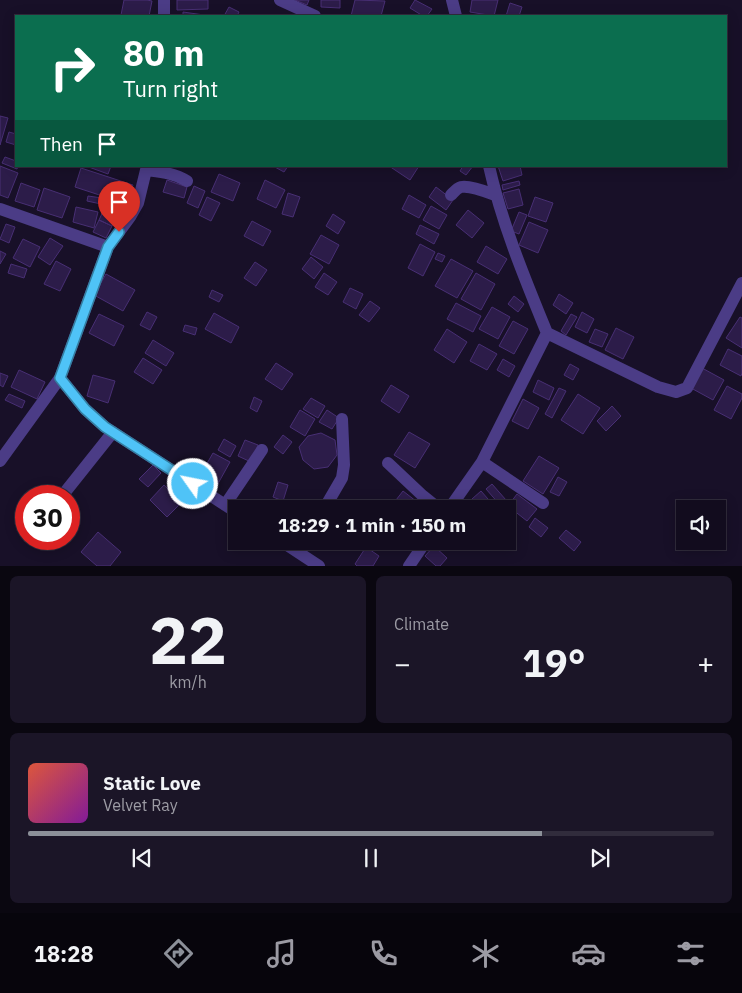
<!DOCTYPE html>
<html lang="en">
<head>
<meta charset="utf-8">
<style>
  body { margin:0; font-family:"IBM Plex Sans",sans-serif; background:#1b1527; color:#f1f3f6; height:100vh; display:flex; flex-direction:column; font-size:19px; white-space:nowrap }
  * { box-sizing:border-box; margin:0 }
  p { font-size:16px; color:#9c9ba4 }
  .icon { flex:none; width:28px; height:28px; fill:none; stroke:currentColor; stroke-width:2; stroke-linecap:round; stroke-linejoin:round }
  .map { position:relative; height:566px; overflow:hidden }
  .sheet { display:flex; flex-direction:column; gap:10px; padding:10px; background:#0a0710; flex:1 }
  .sheet>* { flex:none }
  .guide { position:absolute; left:15px; top:15px; width:712px; height:152px; border-radius:0px; box-shadow:0 2px 12px #0003,0 0 0 1px #312c3c; background:#0b6e4f; color:#fff; overflow:hidden }
  .controls { position:absolute; left:676px; top:500px; display:grid; gap:10px }
  .controls a { display:grid; place-items:center; width:50px; height:50px; border-radius:0px; background:#120c1e; box-shadow:0 2px 12px #0003,0 0 0 1px #312c3c; font-size:25px }
  .speed { position:absolute; left:15px; top:485px; display:flex; gap:10px; font-size:25px; font-weight:700; text-align:center }
  .speed>* { display:grid; place-content:center; width:65px; height:65px; border-radius:50%; background:#120c1e; box-shadow:0 2px 12px #0003,0 0 0 1px #312c3c; line-height:1 }
  .speed .limit { border:8px solid #d22; background:#fff; color:#111 }
  .pin { position:absolute; display:grid; place-items:center; width:42px; height:42px; color:#fff; margin:-51px -21px; border-radius:50% 50% 50% 0; rotate:-45deg; box-shadow:0 0 5px #0007 }
  .pin .icon { rotate:45deg }
  .me { position:absolute; width:55px; margin:-28px; rotate:303deg; stroke-linejoin:round; filter:drop-shadow(0 0 4px #0008) }
  .turn { display:flex; align-items:center; gap:18px; height:105px; padding:0 25px; font-size:22px }
  .turn .icon { width:65px; height:65px; stroke-width:2.5 }
  .turn b { display:block; font-size:35px; line-height:42px }
  .then { display:flex; align-items:center; height:48px; padding:0 25px; background:#0003; gap:10px; font-size:19px }
  .big { font-size:38px; font-weight:800; line-height:1.1 }
  .sheet .widget { flex:1; display:flex; flex-direction:column; justify-content:center; gap:8px; min-width:0; padding:0 18px; border-radius:8px; background:#1b1527 }
  .sheet .dial { align-items:center; gap:0 }
  .dial b { font-size:65px; line-height:1 }
  .song { display:flex; align-items:center; gap:15px }
  .cover { width:60px; height:60px; border-radius:8px; background:linear-gradient(135deg,hsl(10 70% 55%),hsl(290 70% 35%)) }
  .played { height:5px; border-radius:2px; background:linear-gradient(90deg,#8c9099 75%,#312c3c 75%) }
  .keys { display:flex; justify-content:space-around; direction:ltr }
  .heat { display:flex; justify-content:space-between; align-items:center; font-size:28px; direction:ltr }
  .sheet .tiles { flex:1; display:grid; gap:10px; grid-template-columns:1fr 1fr }
  .widget:last-child { grid-column:span 2 }
  .trip { position:absolute; left:228px; top:500px; width:288px; height:50px; border-radius:0px; background:#120c1e; box-shadow:0 2px 12px #0003,0 0 0 1px #312c3c; font-weight:800; line-height:50px; text-align:center }
  .tab-bar { display:flex; height:80px; justify-content:space-around; align-items:center; background:#07050c; color:#9c9ba4 }
  .tab-bar .icon { width:35px; height:35px }
  .tab-bar .on { color:#8c9099 }
  .tab-bar b { font-size:22px; color:#f1f3f6 }
  .map>svg:first-child { display:block }
</style>
</head>
<body>
<div class="map">
<svg width="742" height="566" viewBox="0 0 742 566">
  <rect width="100%" height="100%" fill="#181028"/>
  <path fill="#2c1c49" stroke="#482f74" d="M124 0H147L152 1 149 16H128L121 15Z
    M177 0H208V9L177 10Z
    M295 0H309L307 5Z
    M321 0H340V8L321 7Z
    M355 0 385 1 381 16H351Z
    M415 0 432 9 427 16H423L410 8Z
    M472 0H498L494 16 470 12Z
    M510 3 522 7 519 16H506Z
    M229 7 239 12 237 16H224Z
    M183 12 204 15V16H183Z
    M0 116 8 118 0 145Z
    M9 132 16 134V145L6 142Z
    M5 157 16 161V166H18L17 169 2 163Z
    M0 166 18 173 8 198 0 195Z
    M86 166H111L108 174Z
    M273 166H288L284 172Z
    M389 166H419L410 180Z
    M463 166H473L466 175 460 171Z
    M498 166H520L522 175 503 181Z
    M81 168 133 185 127 204 75 187Z
    M219 174 240 183 233 201 211 192Z
    M167 180 187 187 184 198 163 192Z
    M265 180 285 190 276 208 257 199Z
    M519 181 520 185 503 190 502 185Z
    M21 183 40 190 34 207 15 201Z
    M194 186 205 191 198 208 187 203Z
    M436 187 453 200 446 210 429 197Z
    M44 188 70 197 62 218 37 210Z
    M519 189 523 205 508 209 503 193Z
    M288 193 300 197 293 217 282 214Z
    M409 195 426 205 419 218 402 209Z
    M88 196 102 198 101 204 87 201Z
    M207 197 220 203 211 221 199 215Z
    M535 197 553 203 546 222 528 216Z
    M109 200 122 204 120 208 107 205Z
    M431 206 447 215 439 229 423 220Z
    M76 207 98 212 94 228 73 222Z
    M105 207 118 213 112 226 99 220Z
    M468 210 484 223 472 238 456 225Z
    M519 212 527 215 519 234 511 231Z
    M333 214 345 222 338 234 326 226Z
    M99 220 112 226 106 238 93 232Z
    M252 221 271 231 263 246 244 236Z
    M529 222 548 230 538 253 519 245Z
    M6 224 15 227 9 243 0 239Z
    M420 225 439 234 434 244 416 234Z
    M321 235 339 245 329 264 310 254Z
    M50 238 63 246 50 265 38 257Z
    M23 239 40 247 30 267 13 258Z
    M420 244 435 252 423 276 408 268Z
    M486 246 507 259 498 274 477 262Z
    M0 251 6 254 0 264Z
    M438 253 445 256 442 262 435 259Z
    M311 257 323 267 314 279 302 269Z
    M451 259 473 271 457 298 435 286Z
    M56 261 71 269 60 291 44 284Z
    M255 262 267 270 256 286 244 278Z
    M11 264 27 269 24 278 8 273Z
    M324 273 337 282 328 295 315 287Z
    M476 273 495 284 481 310 461 299Z
    M106 274 135 290 123 311 94 295Z
    M350 288 363 294 356 309 343 302Z
    M212 290 223 295 219 302 209 297Z
    M559 294 573 303 566 314 553 305Z
    M514 296 524 304 518 312 508 304Z
    M370 301 380 308 369 322 359 315Z
    M456 303 481 316 473 332 447 319Z
    M492 307 510 317 498 339 479 329Z
    M147 312 157 317 150 330 140 325Z
    M582 312 594 319 587 333 575 327Z
    M214 313 239 327 231 343 205 329Z
    M99 314 124 326 114 346 89 333Z
    M571 314 577 317 566 335 561 331Z
    M740 317 742 318V348L726 338Z
    M513 321 528 329 514 354 499 346Z
    M185 325 197 328 195 335 183 331Z
    M616 328 634 337 623 359 605 350Z
    M447 329 467 342 454 363 434 350Z
    M595 329 608 334 602 347 589 342Z
    M153 340 174 353 166 366 145 353Z
    M479 344 497 354 487 370 470 361Z
    M728 349 742 356V373L741 376 720 365Z
    M143 358 162 370 153 384 134 372Z
    M503 359 515 366 509 377 497 370Z
    M276 363 293 374 282 390 265 379Z
    M570 364 579 369 573 380 564 375Z
    M702 368 724 380 713 400 691 388Z
    M19 370 45 382 37 399 11 387Z
    M0 373 8 376 3 387 0 385Z
    M93 375 115 381 108 403 87 396Z
    M538 380 554 388 549 400 533 392Z
    M391 385 409 396 399 413 381 401Z
    M727 386 742 394V398L731 419 714 410Z
    M559 388 566 391 552 418 545 414Z
    M9 394 25 401 22 408 5 400Z
    M578 394 600 408 583 434 561 420Z
    M254 397 262 401 257 412 250 408Z
    M311 398 325 406 318 418 303 409Z
    M523 399 539 408 528 429 512 421Z
    M612 406 621 416 606 431 597 421Z
    M300 410 315 419 305 436 290 427Z
    M327 410 339 418 332 429 319 422Z
    M409 432 430 444 415 468 394 455Z
    M321 433 335 440 337 455 328 467 314 469 303 460 299 447 308 436Z
    M283 435 292 442 283 454 274 447Z
    M224 439 236 446 230 457 218 450Z
    M245 440 258 445 251 462 238 456Z
    M213 453 230 462 215 489 198 479Z
    M539 456 559 468 543 494 523 481Z
    M153 465 161 473 148 487 139 479Z
    M558 477 567 482 559 496 550 492Z
    M278 482 288 485 283 501 273 497Z
    M492 484 506 500 500 505 486 489Z
    M164 485 182 502 167 517 150 500Z
    M403 491 421 505 418 509H389Z
    M481 491 488 499 479 507 472 499Z
    M517 494 537 509 527 521 508 506Z
    M535 518 548 528 541 537 529 527Z
    M566 530 581 542 574 551 559 538Z
    M98 532 121 552 110 566H97L81 552Z
    M434 546 447 558 440 566H436L425 556Z
    M366 547 379 556 373 566H357L355 564Z"/>
  <g fill="none" stroke-linecap="round" stroke-linejoin="round">
    <path stroke="#4b3c86" stroke-width="12" d="M164 0V16
      M280 0 315 16
      M452 0 456 16
      M146 170C161 172 174 173 187 181
      M451 195C454 192 457 188 461 187 470 185 487 192 495 195
      M0 209 108 247
      M547 333 658 387 676 392 687 388 742 283
      M60 378 85 409 105 427 236 512
      M0 461 60 378 108 247 130 217 138 203 147 166
      M482 462 543 503
      M388 463 423 496 439 509
      M62 496 113 432
      M225 505 262 450
      M324 509 342 478 344 465 342 419
      M449 509 482 462 547 333C525 279 502 224 489 166
      M281 541 319 566
      M409 566 426 541"/>
  </g>
  <g fill="none" stroke-linecap="round" stroke-linejoin="round">
    <g stroke="#337fa1" stroke-width="12">
      <path id="route" d="M119 232 108 247 60 378 85 409 105 427 193 484"/>
    </g>
    <use href="#route" stroke="#4fc3f7" stroke-width="9"/>
  </g>
</svg>
<div class="controls">
<a><svg class="icon" aria-label="sound" viewBox="0 0 24 24"><path d="M4 9h4l5-4v14l-5-4H4zM17 9q2 3 0 6"/></svg></a>
</div>
<div class="speed"><div class="limit">30</div></div>
<div class="pin" style="left:119px;top:232px;background:#d93025"><svg class="icon" aria-label="arrive" viewBox="0 0 24 24"><path d="M6 21V4h12l-3 4 3 4H6"/></svg></div>
<svg class="me" style="left:193px;top:484px" viewBox="-20 -20 40 40"><circle r="17" fill="#4fc3f7" stroke="#fff" stroke-width="3"/><path d="M0-11L8 9 0 5-8 9z" fill="#fff"/></svg>
<div class="trip">18:29 · 1 min · 150 m</div>
<div class="guide">
<div class="turn"><svg class="icon" aria-label="right" viewBox="0 0 24 24"><path d="M7 20v-9h11M14 6l5 5-5 5"/></svg><div><b>80 m</b>Turn right</div></div>
<div class="then">Then<svg class="icon" aria-label="arrive" viewBox="0 0 24 24"><path d="M6 21V4h12l-3 4 3 4H6"/></svg></div>
</div>
</div>
<section class="sheet">
<div class="tiles">
<div class="widget dial"><b>22</b><p>km/h</p></div>
<div class="widget"><p>Climate</p>
<div class="heat"><a>−</a><b class="big">19°</b><a>+</a></div>
</div>
<div class="widget">
<div class="song"><i class="cover"></i><div><b>Static Love</b><p>Velvet Ray</p></div></div>
<div class="played"></div>
<div class="keys"><svg class="icon" aria-label="previous" viewBox="0 0 24 24"><path d="M18 5L8 12l10 7zM5 5v14"/></svg><svg class="icon" aria-label="pause" viewBox="0 0 24 24"><path d="M8 5v14M16 5v14"/></svg><svg class="icon" aria-label="next" viewBox="0 0 24 24"><path d="M6 5l10 7-10 7zM19 5v14"/></svg></div>
</div>
</div>
</section>
<nav class="tab-bar">
<b>18:28</b>
<svg class="icon on" aria-label="directions" viewBox="0 0 24 24"><path d="M12 3l9 9-9 9-9-9zM9 14v-3h6M13 9l2 2-2 2"/></svg>
<svg class="icon" aria-label="music" viewBox="0 0 24 24"><path d="M9 18V5l10-2v13"/><circle cx="6" cy="18" r="3"/><circle cx="16" cy="16" r="3"/></svg>
<svg class="icon" aria-label="phone" viewBox="0 0 24 24"><path d="M5 4h4l2 5-3 2q2 4 5 5l2-3 5 2v4C11 20 4 13 5 4z"/></svg>
<svg class="icon" aria-label="climate" viewBox="0 0 24 24"><path d="M12 3v18M4 7l16 10M4 17L20 7"/></svg>
<svg class="icon" aria-label="car" viewBox="0 0 24 24"><path d="M5 17H2v-5l4-1 3-4h7l3 4 3 1v5h-3M9 17h6M6 11h13"/><circle cx="7" cy="17" r="2"/><circle cx="17" cy="17" r="2"/></svg>
<svg class="icon" aria-label="filters" viewBox="0 0 24 24"><path d="M4 7h16M4 17h16"/><circle cx="9" cy="7" r="2"/><circle cx="15" cy="17" r="2"/></svg>
</nav>
</body>
</html>
